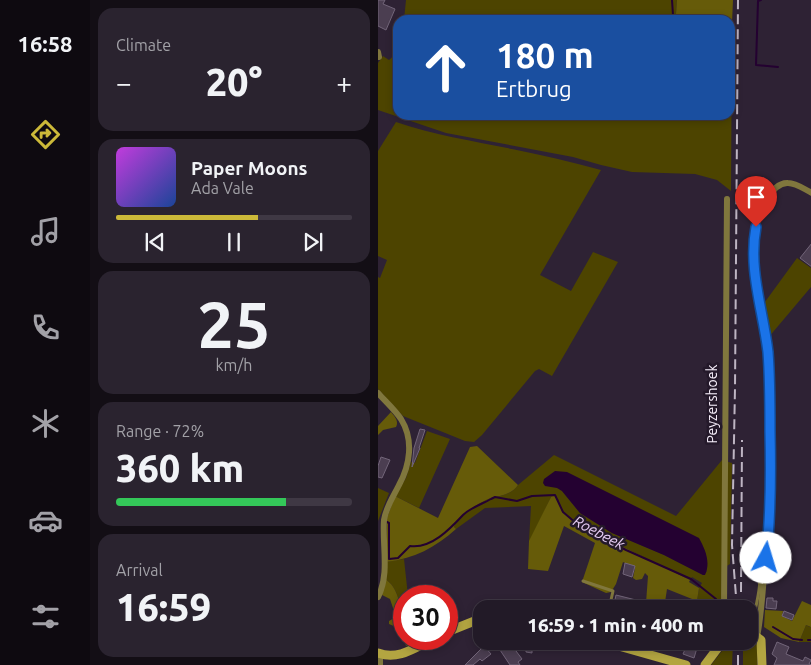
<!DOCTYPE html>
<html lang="en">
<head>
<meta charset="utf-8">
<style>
  body { margin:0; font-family:Ubuntu,sans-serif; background:#2a232f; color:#f1f3f6; height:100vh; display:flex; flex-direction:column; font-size:19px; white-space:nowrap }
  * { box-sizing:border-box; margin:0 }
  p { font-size:16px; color:#a2a1a7 }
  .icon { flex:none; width:28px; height:28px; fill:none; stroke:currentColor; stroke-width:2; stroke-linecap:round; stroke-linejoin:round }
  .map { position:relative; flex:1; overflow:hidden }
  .panel { display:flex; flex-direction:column; gap:8px; padding:8px; background:#130e15; width:288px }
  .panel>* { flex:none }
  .guide { position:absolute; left:15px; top:15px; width:342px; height:105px; border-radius:15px; box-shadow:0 2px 8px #0003,0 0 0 1px #3f3844; background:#1a4fa0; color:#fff; overflow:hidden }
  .speed { position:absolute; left:15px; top:585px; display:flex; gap:10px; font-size:25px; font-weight:700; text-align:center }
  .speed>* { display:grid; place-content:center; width:65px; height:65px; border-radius:50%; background:#221a27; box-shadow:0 2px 8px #0003,0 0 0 1px #3f3844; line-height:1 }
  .speed .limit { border:8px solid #d22; background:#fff; color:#111 }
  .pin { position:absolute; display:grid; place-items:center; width:42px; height:42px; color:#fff; margin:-51px -21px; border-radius:50% 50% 50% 0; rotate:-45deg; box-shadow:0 0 5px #0007 }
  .pin .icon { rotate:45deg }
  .me { position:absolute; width:55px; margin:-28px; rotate:6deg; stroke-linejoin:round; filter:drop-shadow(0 0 4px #0008) }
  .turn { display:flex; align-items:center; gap:18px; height:105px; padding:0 20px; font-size:22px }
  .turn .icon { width:65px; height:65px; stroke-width:2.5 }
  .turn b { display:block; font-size:35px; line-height:42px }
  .big { font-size:38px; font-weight:800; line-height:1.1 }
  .panel .tile { flex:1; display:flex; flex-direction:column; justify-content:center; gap:8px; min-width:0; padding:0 18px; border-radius:15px; background:#2a232f }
  .panel .dial { align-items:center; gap:0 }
  .dial b { font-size:65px; line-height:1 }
  .song { display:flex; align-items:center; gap:15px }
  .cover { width:60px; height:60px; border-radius:8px; background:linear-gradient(135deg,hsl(290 70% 55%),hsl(220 70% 35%)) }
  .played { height:5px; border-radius:2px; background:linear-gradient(90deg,#ccb939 60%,#3f3844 60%) }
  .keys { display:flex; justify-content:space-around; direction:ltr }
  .heat { display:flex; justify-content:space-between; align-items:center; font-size:28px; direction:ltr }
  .charge { height:8px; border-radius:4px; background:linear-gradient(90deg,#34c759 72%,#3f3844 0) }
  .trip { position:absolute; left:95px; top:600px; width:285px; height:50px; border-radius:15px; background:#221a27; box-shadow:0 2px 8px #0003,0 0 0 1px #3f3844; font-weight:800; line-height:50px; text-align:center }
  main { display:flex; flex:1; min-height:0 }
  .tab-bar { display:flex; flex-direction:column; width:90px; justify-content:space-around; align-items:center; background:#0e0a10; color:#a2a1a7 }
  .tab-bar .icon { width:35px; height:35px }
  .tab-bar .current { color:#ccb939 }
  .tab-bar b { font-size:22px; color:#f1f3f6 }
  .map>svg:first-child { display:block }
</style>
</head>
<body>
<main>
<nav class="tab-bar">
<b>16:58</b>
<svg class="icon current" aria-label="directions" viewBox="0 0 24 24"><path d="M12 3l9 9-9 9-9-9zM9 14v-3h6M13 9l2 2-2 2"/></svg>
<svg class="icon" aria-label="music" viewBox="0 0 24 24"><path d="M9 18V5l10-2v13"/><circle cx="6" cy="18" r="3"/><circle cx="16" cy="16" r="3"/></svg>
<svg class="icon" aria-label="phone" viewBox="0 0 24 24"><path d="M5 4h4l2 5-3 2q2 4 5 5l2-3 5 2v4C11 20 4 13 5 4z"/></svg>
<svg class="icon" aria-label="climate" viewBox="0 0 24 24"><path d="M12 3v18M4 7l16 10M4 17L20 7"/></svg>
<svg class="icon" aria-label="car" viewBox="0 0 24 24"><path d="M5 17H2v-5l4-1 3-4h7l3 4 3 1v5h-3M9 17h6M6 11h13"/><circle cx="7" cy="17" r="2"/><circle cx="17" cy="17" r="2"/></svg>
<svg class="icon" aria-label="filters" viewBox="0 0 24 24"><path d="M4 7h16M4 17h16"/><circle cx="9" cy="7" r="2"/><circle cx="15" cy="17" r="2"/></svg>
</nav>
<section class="panel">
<div class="tile"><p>Climate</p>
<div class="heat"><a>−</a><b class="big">20°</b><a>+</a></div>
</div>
<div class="tile">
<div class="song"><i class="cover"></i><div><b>Paper Moons</b><p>Ada Vale</p></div></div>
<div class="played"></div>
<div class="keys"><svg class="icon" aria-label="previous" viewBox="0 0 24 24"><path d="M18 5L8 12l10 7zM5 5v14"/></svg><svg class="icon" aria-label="pause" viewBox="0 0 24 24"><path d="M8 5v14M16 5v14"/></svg><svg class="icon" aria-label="next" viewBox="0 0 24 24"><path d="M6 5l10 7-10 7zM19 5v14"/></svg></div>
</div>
<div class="tile dial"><b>25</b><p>km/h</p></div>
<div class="tile"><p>Range · 72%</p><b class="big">360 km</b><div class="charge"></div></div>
<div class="tile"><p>Arrival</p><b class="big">16:59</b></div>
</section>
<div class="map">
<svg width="434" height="665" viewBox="0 0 434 665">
  <rect width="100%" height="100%" fill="#2e2234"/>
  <path fill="#4d4400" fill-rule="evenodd" d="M28 0H299L298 14 337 20H26Z
    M353 23H354L353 191 339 180 317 174 254 172 223 165 195 157 68 133 0 110V63L5 56 11 60 20 52V115H352Z
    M18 122C56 135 95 141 134 149 164 155 194 162 223 170L162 275 193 291 215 252 240 262 174 376 161 369 157 371 104 435 96 442 87 441 25 416 0 389V277L2 278 9 260 0 256V151Z
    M419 258 433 268V287L390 338 384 306Z
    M49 431 72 439 41 508 17 496 28 478 33 462 37 463Z
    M176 455 298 516 344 460 354 463 352 564 344 569 343 609H329L330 605 319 601 321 588 324 583 314 577 312 580 199 524 185 512 180 499 173 497 153 541H151L153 506 107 508 78 529 76 527C79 517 103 501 113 498 123 496 134 494 140 485ZM179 488 329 571 325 575 286 555 234 533 202 513 184 491Z
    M0 488 11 493 0 521Z
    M26 559 30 596H26V618H24C22 604 20 587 7 579L8 562Z
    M428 625 432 627 433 625V642H421Z
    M371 639 379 645V665H365V641H371Z
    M351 642H355L354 665H333Z"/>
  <path fill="#665b09" d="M299 0H355L354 23H353L352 20H337L298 14Z
    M13 412C17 417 21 421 18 427L5 430 0 435V426Z
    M99 446 140 485C134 494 123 496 113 498 103 501 79 517 76 527L78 529C58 547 36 559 8 562L9 518 17 496 60 518 92 447Z
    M177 495 185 512 199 524 312 580 311 582 321 588 319 601 289 589 286 609 268 603 270 576 267 573 264 579 258 580 255 578 257 568 245 562 238 584 233 592 228 593 204 582 217 543 186 526 170 571 150 569 151 541 173 497Z
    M7 579C20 587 22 604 24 618H26V639H34V644L28 646C25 636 21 627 11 624V621L18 617 12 599 4 595Z
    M424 601 433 605V627L428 625 421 642 403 638 386 627 387 610 405 611 404 616 414 621Z"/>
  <path fill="#240131" d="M177 471 189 472 321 538C327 549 333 562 327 575H325L286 555 234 533 202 513 184 491 179 488 167 486 165 483 166 479Z"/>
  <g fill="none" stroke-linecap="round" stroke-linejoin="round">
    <path stroke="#240131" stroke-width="2" d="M294 0 295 15
      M383 0 380 1 378 65 400 67
      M9 522 11 523V559L20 558 32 546C53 549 72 529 85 515 92 508 104 504 113 499L117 497 139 501 154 496 177 495 185 512 199 524 248 550 313 579 338 599
      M395 627 415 639 424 640
      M430 640H434"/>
  </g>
  <path fill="#4b3e51" stroke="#726579" d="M0 0H7L5 4 17 9 8 30 0 26Z
    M434 243V267L422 258Z
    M42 429 47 430 41 448H42L34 467 36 448Z
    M3 457 12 460 4 478 0 477V466Z
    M247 563 257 566 254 577 245 574Z
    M238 595 258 600 255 609H235Z
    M389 598H395V601H399L398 609 388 608Z
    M406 611 416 615 414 620 404 616Z
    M148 641 162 644 161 647 154 646V653L148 652Z
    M399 642 411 647 408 654 425 661 427 657 433 660 431 664 434 665H396L399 658 394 654Z
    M132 643 144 659 140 662 142 665H132L122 650Z
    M309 645 319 648 316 658 305 654Z
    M106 646 113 654 104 661 102 659 95 665H87Z"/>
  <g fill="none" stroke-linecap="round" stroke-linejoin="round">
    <path stroke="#80773d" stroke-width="3" d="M372.5 556a4.5 4.5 0 1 1 9 0a4.5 4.5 0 1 1-9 0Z
      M205 581 235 591 231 609
      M373 633C375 610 388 583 378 561"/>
    <path stroke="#80773d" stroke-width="6" d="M0 52 1 57
      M0 393C7 401 17 410 23 419 36 440 32 465 21 485 15 497 8 507 6 520 4 545 12 574 0 597
      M346 609 349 199
      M379 637C383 617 384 597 386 577 394 506 396 433 390 361 387 319 368 268 378 226 382 213 393 182 410 183 418 183 426 189 434 193
      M2 665V654"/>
    <path stroke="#b3a541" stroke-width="9" d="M69 632 104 618
      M371 635 379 637 383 640 384 665
      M223 641 308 665
      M0 653C20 661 38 647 55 639
      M327 665 345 641"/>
    <path stroke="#beb5c3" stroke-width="2" stroke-dasharray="10 5" stroke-linecap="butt" d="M363 592 364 440
      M359 609 354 545 357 388 360 0
      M360 665V641"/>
  </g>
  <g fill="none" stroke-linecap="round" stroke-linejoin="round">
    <g stroke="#114b97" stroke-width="12">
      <path id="route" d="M378 227C370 269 385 310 390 352 392 378 392 405 392 432 393 474 393 516 388 558"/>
    </g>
    <use href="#route" stroke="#1a73e8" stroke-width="9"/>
  </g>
  <g text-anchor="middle" stroke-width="5" stroke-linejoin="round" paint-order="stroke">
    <g font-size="14" fill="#f7effb" stroke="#24192a">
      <text transform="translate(334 404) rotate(-90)" y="5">Peyzershoek</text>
    </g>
    <g font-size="15" font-style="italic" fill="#e6ccf3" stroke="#24192a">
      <text transform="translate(221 533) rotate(28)" y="5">Roebeek</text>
    </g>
  </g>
</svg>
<div class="speed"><div class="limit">30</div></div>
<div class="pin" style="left:378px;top:227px;background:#d93025"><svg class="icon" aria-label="arrive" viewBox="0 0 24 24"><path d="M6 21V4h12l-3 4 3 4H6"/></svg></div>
<svg class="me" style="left:388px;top:558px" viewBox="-20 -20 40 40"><circle r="19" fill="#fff"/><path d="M0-13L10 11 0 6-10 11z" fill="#1a73e8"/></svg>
<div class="trip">16:59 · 1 min · 400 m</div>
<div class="guide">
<div class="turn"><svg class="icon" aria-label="ahead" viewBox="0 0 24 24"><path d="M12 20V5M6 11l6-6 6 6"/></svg><div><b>180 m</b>Ertbrug</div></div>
</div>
</div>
</main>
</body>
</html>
